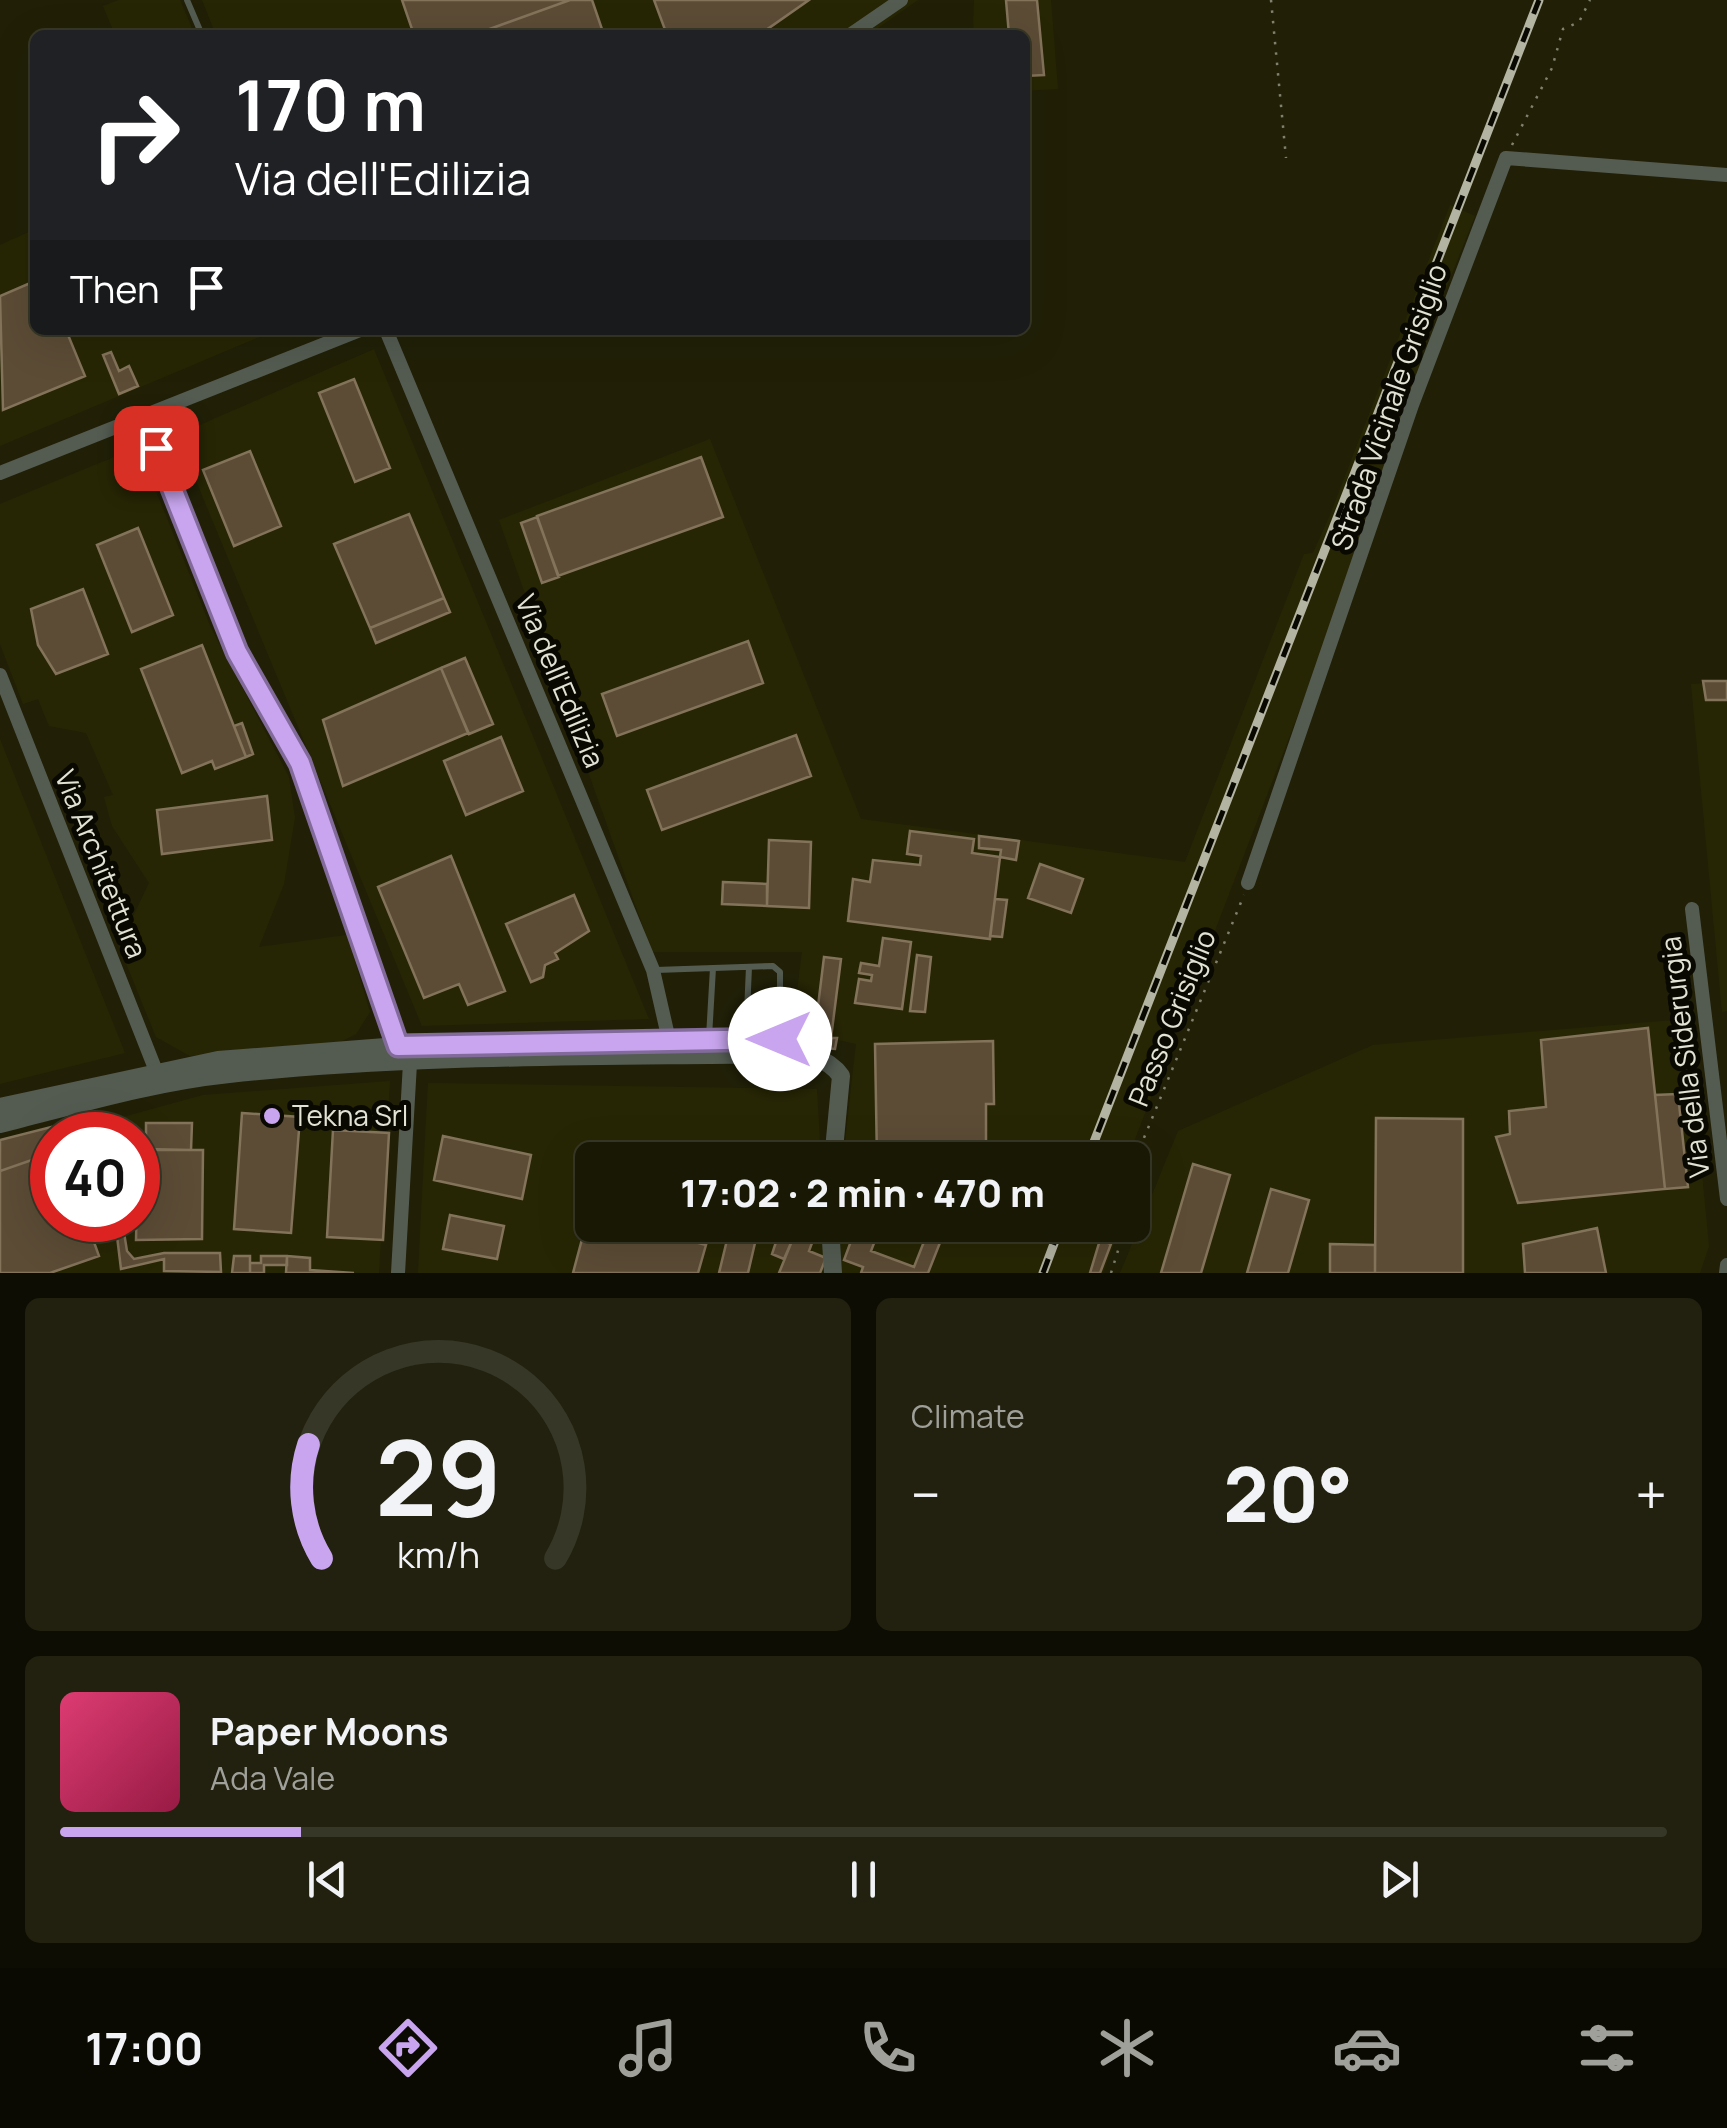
<!DOCTYPE html>
<html lang="en">
<head>
<meta charset="utf-8">
<style>
  body { margin:0; font-family:Manrope,sans-serif; background:#22210f; color:#f1f3f6; height:100vh; display:flex; flex-direction:column; font-size:38px; white-space:nowrap }
  * { box-sizing:border-box; margin:0 }
  p { font-size:32px; color:#9fa09a }
  .icon { flex:none; width:55px; height:55px; fill:none; stroke:currentColor; stroke-width:2; stroke-linecap:round; stroke-linejoin:round }
  .map { position:relative; height:1273px; overflow:hidden }
  .side { display:flex; flex-direction:column; gap:25px; padding:25px; background:#0e0d03; flex:1 }
  .side>* { flex:none }
  .guide { position:absolute; left:30px; top:30px; width:1000px; height:305px; border-radius:15px; box-shadow:0 10px 40px #0002,0 0 0 2px #373727; background:#202124; color:#fff; overflow:hidden }
  .speed { position:absolute; left:30px; top:1112px; display:flex; gap:20px; font-size:50px; font-weight:700; text-align:center }
  .speed>* { display:grid; place-content:center; width:130px; height:130px; border-radius:50%; background:#191805; box-shadow:0 10px 40px #0002,0 0 0 2px #373727; line-height:1 }
  .speed .limit { border:15px solid #d22; background:#fff; color:#111 }
  .pin { position:absolute; display:grid; place-items:center; width:85px; height:85px; color:#fff; margin:-42px; border-radius:20px; box-shadow:0 5px 15px #0006 }
  .me { position:absolute; width:110px; margin:-55px; rotate:270deg; stroke-linejoin:round; filter:drop-shadow(0 0 8px #0008) }
  .turn { display:flex; align-items:center; gap:35px; height:210px; padding:0 40px; font-size:45px }
  .turn .icon { width:130px; height:130px; stroke-width:2.5 }
  .turn b { display:block; font-size:70px; line-height:85px }
  .then { display:flex; align-items:center; height:95px; padding:0 40px; background:#0003; gap:20px; font-size:38px }
  .big { font-size:75px; font-weight:800; line-height:1.1 }
  .side .card { flex:1; display:flex; flex-direction:column; justify-content:center; gap:15px; min-width:0; padding:0 35px; border-radius:15px; background:#22210f }
  .side .dial { align-items:center; gap:0 }
  .dial svg { height:260px; overflow:visible; fill:none; stroke:#373727; stroke-width:7; stroke-linecap:round; text-anchor:middle }
  .dial text { fill:#f1f3f6; stroke:none }
  .song { display:flex; align-items:center; gap:30px }
  .cover { width:120px; height:120px; border-radius:15px; background:linear-gradient(135deg,hsl(340 70% 55%),hsl(340 70% 35%)) }
  .played { height:10px; border-radius:5px; background:linear-gradient(90deg,#c8a5ee 15%,#373727 15%) }
  .keys { display:flex; justify-content:space-around; direction:ltr }
  .heat { display:flex; justify-content:space-between; align-items:center; font-size:55px; direction:ltr }
  .side .tiles { flex:1; display:grid; gap:25px; grid-template-columns:1fr 1fr }
  .card:last-child { grid-column:span 2 }
  .trip { position:absolute; left:575px; top:1142px; width:575px; height:100px; border-radius:15px; background:#191805; box-shadow:0 10px 40px #0002,0 0 0 2px #373727; font-weight:800; line-height:100px; text-align:center }
  .dock { display:flex; height:160px; justify-content:space-around; align-items:center; background:#0a0a02; color:#9fa09a }
  .dock .icon { width:70px; height:70px }
  .dock .selected { color:#c8a5ee }
  .dock b { font-size:45px; color:#f1f3f6 }
  .map>svg:first-child { display:block }
</style>
</head>
<body>
<div class="map">
<svg width="1727" height="1273" viewBox="0 0 1727 1273">
  <rect width="100%" height="100%" fill="#212007"/>
  <path fill="#272604" d="M119 0H180L195 35H115L103 6Z
    M202 0H918L868 35H216Z
    M974 0H1051L1058 89 1025 91V35H973Z
    M1450 205 1475 216 1433 321 1366 537 1127 1160H843L856 1044 792 1030 802 952H652L499 520 710 439 861 819 1185 862 1304 554 1313 553 1330 515Z
    M35 229V330H276L0 446V245Z
    M374 349 649 1019 422 1026 177 435Z
    M119 455 146 466 211 628 289 777 295 818 284 884 259 947 347 935 370 1012 356 1034 340 1042 190 1056 156 1037 119 946 149 883 112 826 104 797 113 795 86 733 49 726 38 699 23 704 0 644V504Z
    M1727 682V1011L1722 1012 1691 684Z
    M0 739 125 1053 0 1084Z
    M1687 1019 1709 1246 1700 1273H1120L1178 1131 1373 1045Z
    M390 1081 379 1273H0V1151L52 1137V1220H138V1135H58L203 1095Z
    M428 1083 817 1089 821 1160H592V1225H826L829 1273H418Z
    M840 1225H1117L1118 1234 1103 1273H841Z"/>
  <path fill="#5c4c36" stroke="#84735b" stroke-width="2.5" d="M402 0H570L473 35H414Z
    M570 0H592L604 35H473Z
    M654 0H809L759 35H667Z
    M1006 0H1037L1044 75 1025 76V35H1009Z
    M35 281V330H66L85 376 3 410 0 296Z
    M111 352 119 371 129 366 138 386 119 394 103 355Z
    M354 379 390 468 355 482 319 393Z
    M250 451 281 526 234 546 203 470Z
    M701 457 723 517 558 576 537 516Z
    M409 514 444 598 370 628 334 544Z
    M537 517 559 577 542 583 521 523Z
    M138 528 173 615 132 632 97 545Z
    M83 589 108 654 56 674 38 645 31 609Z
    M444 598 450 612 376 643 370 628Z
    M748 641 763 683 617 736 602 694Z
    M202 645 246 757 215 769 212 761 182 773 141 669Z
    M465 658 493 724 469 734 441 668Z
    M441 668 468 733 343 786 323 720Z
    M1703 681H1727V700H1706Z
    M242 723 253 754 246 757 234 726Z
    M796 735 811 776 662 830 647 790Z
    M501 737 523 791 466 815 444 761Z
    M267 796 272 840 162 854 157 810Z
    M910 831 974 839 972 853 1000 857 990 939 848 921 853 879 870 882 873 860 920 865 921 856 907 854Z
    M979 836 1019 841 1016 860 1000 857 1001 850 979 848Z
    M769 840 811 842 809 908 767 906Z
    M451 856 505 991 468 1005 459 984 424 998 378 887Z
    M1040 864 1083 879 1071 913 1028 898Z
    M723 882 767 884V906L722 904Z
    M574 895 589 931 555 953 558 959 545 965 543 977 531 982 506 924Z
    M995 899 1007 900 1002 937 990 936Z
    M883 938 911 942 902 1009 855 1003 859 979 871 981 872 975 859 973 861 963 879 966Z
    M917 955 931 957 925 1012 910 1011Z
    M824 957 841 959 831 1038H837L835 1049 813 1047Z
    M1648 1028 1665 1189 1518 1203 1496 1137 1510 1134 1509 1111 1546 1107 1541 1040Z
    M993 1041 994 1104H986V1158L877 1160 875 1044Z
    M1678 1094 1688 1187 1665 1189 1655 1095Z
    M242 1113 300 1117 291 1233 234 1229Z
    M1376 1118 1463 1119V1273H1375Z
    M146 1123H192L191 1150 146 1149Z
    M51 1127 52 1153 0 1171V1140Z
    M333 1130 389 1133 383 1240 327 1237Z
    M443 1136 531 1155 522 1199 434 1180Z
    M138 1150H203L202 1239 136 1240Z
    M52 1153V1220H86L99 1256 50 1273H0V1171Z
    M1193 1164 1230 1175 1201 1273H1161Z
    M1271 1189 1309 1200 1288 1273H1247Z
    M589 1213 592 1225H632L706 1245 698 1273H573Z
    M450 1215 504 1226 497 1259 443 1249Z
    M115 1220H122L127 1251 134 1259 164 1253H220L221 1272 164 1271V1259L121 1269Z
    M857 1225H881L871 1251 914 1267 929 1229 918 1225H947L928 1273H861L863 1267 844 1260Z
    M1597 1228 1606 1273H1525L1523 1244Z
    M780 1230 794 1236 784 1259 772 1254Z
    M728 1236 755 1243 748 1273H719Z
    M794 1236 812 1243 809 1251 826 1258 820 1273H779Z
    M1100 1240 1111 1244 1100 1273H1090Z
    M1330 1244 1375 1245V1273H1330Z
    M234 1256H250V1273H232Z
    M261 1256H287V1265H264V1273H250V1263H261Z
    M287 1256 310 1258V1270L354 1273H286Z"/>
  <g fill="none" stroke-linecap="round" stroke-linejoin="round">
    <path stroke="#81816d" stroke-width="2.5" stroke-dasharray="2.5 8" stroke-linecap="butt" d="M1271 0 1286 158
      M1512 145 1552 68 1563 29 1579 22 1590 0
      M1132 1167 1244 895
      M1111 1273 1126 1225"/>
    <path stroke="#545c52" stroke-width="6" d="M187 0 202 35
      M656 970 773 966 780 972V1038
      M746 1035 749 967
      M709 1037 713 968"/>
    <path stroke="#545c52" stroke-width="14" d="M850 35 901 0
      M386 330 653 970 671 1049
      M142 415 237 652 300 763 398 1046
      M0 473 360 330
      M0 675 156 1071
      M1248 883 1412 405 1506 158 1727 175
      M1692 909 1727 1199
      M398 1273 410 1063
      M1726 1273 1727 1265"/>
    <path stroke="#545c52" stroke-width="18" d="M0 1107 218 1060 398 1046 774 1038 794 1041 808 1056
      M0 1124C76 1105 152 1082 229 1074 412 1054 599 1057 783 1054 806 1055 827 1056 841 1076L833 1160
      M830 1225 833 1273"/>
    <g stroke="#b3b4a2" stroke-width="9">
      <path id="rail" d="M1087 1160 1539 0
        M1043 1273 1061 1225"/>
    </g>
    <use href="#rail" stroke="#090902" stroke-width="5" stroke-dasharray="15" stroke-linecap="butt"/>
  </g>
  <g fill="none" stroke-linecap="round" stroke-linejoin="round">
    <g stroke="#826b9b" stroke-width="25">
      <path id="route" d="M156 448 237 652 300 763 398 1046 780 1039"/>
    </g>
    <use href="#route" stroke="#c8a5ee" stroke-width="18"/>
  </g>
  <circle fill="#c8a5ee" stroke="#090902" stroke-width="4" cx="272" cy="1116" r="10"/>
  <g text-anchor="middle" stroke-width="10" stroke-linejoin="round" paint-order="stroke">
    <g font-size="28" fill="#e2e3d4" stroke="#090902">
      <text transform="translate(1389 407) rotate(-71)" y="10">Strada Vicinale Grisiglio</text>
      <text transform="translate(560 681) rotate(67)" y="10">Via dell'Edilizia</text>
      <text transform="translate(101 864) rotate(68)" y="10">Via Architettura</text>
      <text transform="translate(1172 1018) rotate(-68)" y="10">Passo Grisiglio</text>
      <text transform="translate(1685 1057) rotate(-97)" y="10">Via della Siderurgia</text>
    </g>
    <g font-size="28" fill="#e2e3d4" stroke="#090902" text-anchor="start">
      <text x="292" y="1126">Tekna Srl</text>
    </g>
  </g>
</svg>
<div class="speed"><div class="limit">40</div></div>
<div class="pin" style="left:156px;top:448px;background:#d93025"><svg class="icon" aria-label="arrive" viewBox="0 0 24 24"><path d="M6 21V4h12l-3 4 3 4H6"/></svg></div>
<svg class="me" style="left:780px;top:1039px" viewBox="-20 -20 40 40"><circle r="19" fill="#fff"/><path d="M0-13L10 11 0 6-10 11z" fill="#c8a5ee"/></svg>
<div class="trip">17:02 · 2 min · 470 m</div>
<div class="guide">
<div class="turn"><svg class="icon" aria-label="right" viewBox="0 0 24 24"><path d="M7 20v-9h11M14 6l5 5-5 5"/></svg><div><b>170 m</b>Via dell'Edilizia</div></div>
<div class="then">Then<svg class="icon" aria-label="arrive" viewBox="0 0 24 24"><path d="M6 21V4h12l-3 4 3 4H6"/></svg></div>
</div>
</div>
<section class="side">
<div class="tiles">
<div class="card dial"><svg viewBox="0 0 100 80">
<path d="M14 69A42 42 0 1 1 86 69"/>
<path d="M14 69A42 42 0 0 1 10 34" stroke="#c8a5ee"/>
<text x="50" y="56" font-size="32" font-weight="700">29</text>
<text x="50" y="72" font-size="11">km/h</text>
</svg></div>
<div class="card"><p>Climate</p>
<div class="heat"><a>−</a><b class="big">20°</b><a>+</a></div>
</div>
<div class="card">
<div class="song"><i class="cover"></i><div><b>Paper Moons</b><p>Ada Vale</p></div></div>
<div class="played"></div>
<div class="keys"><svg class="icon" aria-label="previous" viewBox="0 0 24 24"><path d="M18 5L8 12l10 7zM5 5v14"/></svg><svg class="icon" aria-label="pause" viewBox="0 0 24 24"><path d="M8 5v14M16 5v14"/></svg><svg class="icon" aria-label="next" viewBox="0 0 24 24"><path d="M6 5l10 7-10 7zM19 5v14"/></svg></div>
</div>
</div>
</section>
<nav class="dock">
<b>17:00</b>
<svg class="icon selected" aria-label="directions" viewBox="0 0 24 24"><path d="M12 3l9 9-9 9-9-9zM9 14v-3h6M13 9l2 2-2 2"/></svg>
<svg class="icon" aria-label="music" viewBox="0 0 24 24"><path d="M9 18V5l10-2v13"/><circle cx="6" cy="18" r="3"/><circle cx="16" cy="16" r="3"/></svg>
<svg class="icon" aria-label="phone" viewBox="0 0 24 24"><path d="M5 4h4l2 5-3 2q2 4 5 5l2-3 5 2v4C11 20 4 13 5 4z"/></svg>
<svg class="icon" aria-label="climate" viewBox="0 0 24 24"><path d="M12 3v18M4 7l16 10M4 17L20 7"/></svg>
<svg class="icon" aria-label="car" viewBox="0 0 24 24"><path d="M5 17H2v-5l4-1 3-4h7l3 4 3 1v5h-3M9 17h6M6 11h13"/><circle cx="7" cy="17" r="2"/><circle cx="17" cy="17" r="2"/></svg>
<svg class="icon" aria-label="filters" viewBox="0 0 24 24"><path d="M4 7h16M4 17h16"/><circle cx="9" cy="7" r="2"/><circle cx="15" cy="17" r="2"/></svg>
</nav>
</body>
</html>
